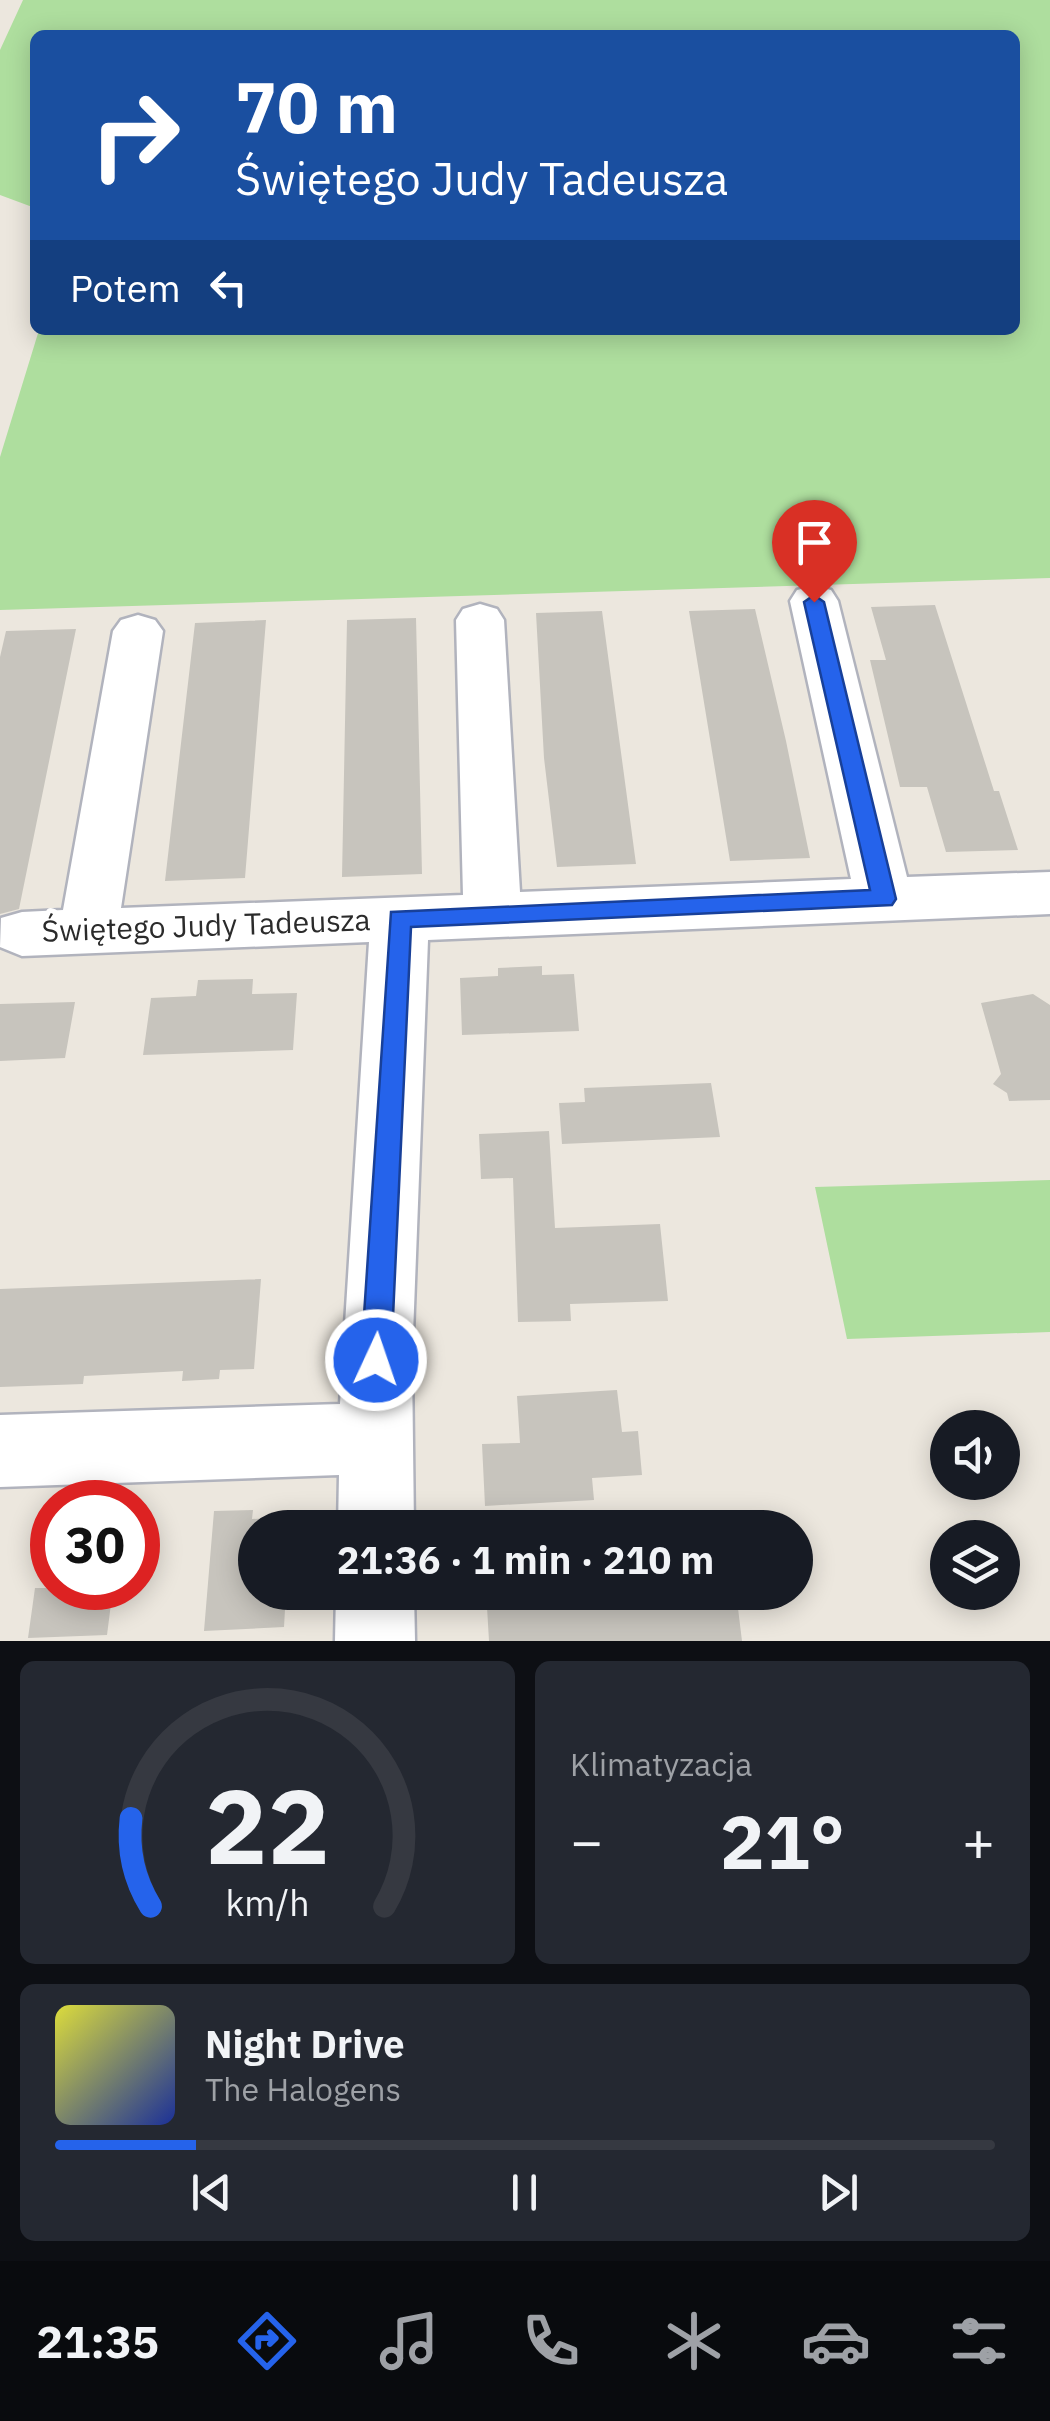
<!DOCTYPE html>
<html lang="pl">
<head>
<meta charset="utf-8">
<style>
  body { margin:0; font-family:"IBM Plex Sans",sans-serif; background:#242831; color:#f1f3f6; height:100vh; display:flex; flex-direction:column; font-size:38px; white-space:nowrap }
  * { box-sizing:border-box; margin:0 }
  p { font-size:32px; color:#9ea1a6 }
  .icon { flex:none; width:55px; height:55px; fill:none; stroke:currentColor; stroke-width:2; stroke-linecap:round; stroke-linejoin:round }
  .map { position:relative; height:1641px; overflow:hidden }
  .side { display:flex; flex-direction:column; gap:20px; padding:20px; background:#0d0f14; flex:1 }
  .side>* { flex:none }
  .hud { position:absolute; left:30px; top:30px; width:990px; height:305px; border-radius:15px; box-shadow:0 5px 25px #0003; background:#1a4fa0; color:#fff; overflow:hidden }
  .fabs { position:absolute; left:930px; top:1410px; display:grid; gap:20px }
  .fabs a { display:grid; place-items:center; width:90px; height:90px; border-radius:50%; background:#171b24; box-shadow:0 5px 25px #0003; font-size:50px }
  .speed { position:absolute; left:30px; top:1480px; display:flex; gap:20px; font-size:50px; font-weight:700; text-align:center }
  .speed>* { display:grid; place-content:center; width:130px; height:130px; border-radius:50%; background:#171b24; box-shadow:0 5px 25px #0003; line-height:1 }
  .speed .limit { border:15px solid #d22; background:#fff; color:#111 }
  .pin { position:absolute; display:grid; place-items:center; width:85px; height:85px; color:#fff; margin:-102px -42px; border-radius:50% 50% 50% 0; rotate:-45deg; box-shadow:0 0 10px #0007 }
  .pin .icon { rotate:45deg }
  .me { position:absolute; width:110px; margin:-55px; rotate:3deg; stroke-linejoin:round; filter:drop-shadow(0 0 8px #0008) }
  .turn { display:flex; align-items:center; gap:35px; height:210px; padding:0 40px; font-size:45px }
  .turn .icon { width:130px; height:130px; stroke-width:2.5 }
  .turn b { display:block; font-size:70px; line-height:85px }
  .then { display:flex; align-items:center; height:95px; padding:0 40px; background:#0003; gap:20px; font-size:38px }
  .big { font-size:75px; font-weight:700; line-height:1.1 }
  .side .card { flex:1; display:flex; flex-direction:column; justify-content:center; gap:15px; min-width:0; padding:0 35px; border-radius:15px; background:#242831 }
  .side .dial { align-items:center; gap:0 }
  .dial svg { height:260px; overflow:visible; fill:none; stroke:#363941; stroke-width:7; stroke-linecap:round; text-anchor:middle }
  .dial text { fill:#f1f3f6; stroke:none }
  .song { display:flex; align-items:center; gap:30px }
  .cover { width:120px; height:120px; border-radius:15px; background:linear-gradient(135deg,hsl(60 70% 55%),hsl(230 70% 35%)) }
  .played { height:10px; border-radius:5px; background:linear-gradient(90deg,#2563eb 15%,#363941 15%) }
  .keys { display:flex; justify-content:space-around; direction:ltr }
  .heat { display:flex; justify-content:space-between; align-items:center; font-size:55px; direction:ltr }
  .side .tiles { flex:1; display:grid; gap:20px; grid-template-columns:1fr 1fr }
  .card:last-child { grid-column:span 2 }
  .trip { position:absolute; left:238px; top:1510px; width:575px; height:100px; border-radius:50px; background:#171b24; box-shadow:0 5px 25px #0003; font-weight:700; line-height:100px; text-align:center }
  .tab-bar { display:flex; height:160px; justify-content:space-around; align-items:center; background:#090b0e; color:#9ea1a6 }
  .tab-bar .icon { width:70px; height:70px }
  .tab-bar .selected { color:#2563eb }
  .tab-bar b { font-size:45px; color:#f1f3f6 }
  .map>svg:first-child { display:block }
</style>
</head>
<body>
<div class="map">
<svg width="1050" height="1641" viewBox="0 0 1050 1641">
  <rect width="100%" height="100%" fill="#ece7de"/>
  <path fill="#aede9e" d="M23 0H1050V578L0 610V457L39 330H1015V35H35V208L0 195V50Z
    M1050 1180V1332L847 1339 815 1187Z"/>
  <path fill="#c7c4bd" d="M935 605 994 791H999L1018 850 946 852 927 787H900L870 660H886L871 607Z
    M755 609 786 741 810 858 730 861 689 611Z
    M602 611 636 864 557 867 544 758 536 613Z
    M416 618 422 874 342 877 347 620Z
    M266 620 245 878 165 881 195 623Z
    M76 629 19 909 0 914V657L6 631Z
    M542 966V975L574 974 579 1031 462 1035 460 978 498 976V968Z
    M253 979 252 994 297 993 293 1050 143 1055 151 998 196 996 198 980Z
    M1033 994 1050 1005V1100L1009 1101 1007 1093 993 1084 1001 1074 981 1003Z
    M75 1002 65 1058 0 1061V1004Z
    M711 1083 720 1137 562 1144 559 1103 585 1102 584 1088Z
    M549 1131 555 1228 660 1224 668 1301 570 1304 571 1321 518 1322 513 1178 481 1179 479 1134Z
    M261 1279 254 1369 220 1370 219 1379 182 1381 183 1371 84 1376 83 1384 0 1387V1289Z
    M617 1390 622 1432 638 1431 642 1475 592 1478 594 1500 485 1506 482 1444 520 1443 517 1396Z
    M253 1510 252 1519 289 1517V1528H255V1592H286L284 1627 204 1631 214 1511Z
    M35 1588H113L107 1635 28 1638Z
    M736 1592 742 1641H489L487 1607Z"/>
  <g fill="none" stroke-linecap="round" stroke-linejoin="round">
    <g stroke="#b1b3bd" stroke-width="5">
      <path id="minor" d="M814 586 831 590 838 601 907 877 1050 872V914L428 940 412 1361 414 1528H338L339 1475 0 1487V1415L340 1404 369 942 22 956 0 947 1 918 22 912 63 910 113 631 121 620 138 615 155 620 163 631 121 908 463 895 456 620 463 609 480 604 497 609 504 620 520 892 851 879 790 601 797 590Z
        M336 1592H414L415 1641H335Z"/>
    </g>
    <use href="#minor" fill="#fff" fill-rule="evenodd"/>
  </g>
  <path fill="#2563eb" stroke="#184099" stroke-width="2.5" d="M814 595 824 602 896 899 892 905 411 927 391 1360 386 1370 376 1374 366 1370 361 1360 391 912 870 890 804 602Z"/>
  <g text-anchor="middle" stroke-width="10" stroke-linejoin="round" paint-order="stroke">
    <g font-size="30" fill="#2b2b2b" stroke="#fff">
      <text transform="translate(206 926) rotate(-2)" y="10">Świętego Judy Tadeusza</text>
    </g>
  </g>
</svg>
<div class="fabs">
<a><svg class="icon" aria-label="sound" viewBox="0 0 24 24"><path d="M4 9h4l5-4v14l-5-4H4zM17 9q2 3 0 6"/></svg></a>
<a><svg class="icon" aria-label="layers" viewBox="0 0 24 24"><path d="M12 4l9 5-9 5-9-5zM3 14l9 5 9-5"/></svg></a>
</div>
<div class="speed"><div class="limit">30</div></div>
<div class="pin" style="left:814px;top:602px;background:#d93025"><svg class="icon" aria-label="arrive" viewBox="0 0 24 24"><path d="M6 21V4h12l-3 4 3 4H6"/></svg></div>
<svg class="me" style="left:376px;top:1360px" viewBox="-20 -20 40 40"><circle r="17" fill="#2563eb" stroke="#fff" stroke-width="3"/><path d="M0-11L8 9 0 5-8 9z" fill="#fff"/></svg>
<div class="trip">21:36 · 1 min · 210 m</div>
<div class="hud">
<div class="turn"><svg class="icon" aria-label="right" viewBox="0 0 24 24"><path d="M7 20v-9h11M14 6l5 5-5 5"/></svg><div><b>70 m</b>Świętego Judy Tadeusza</div></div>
<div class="then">Potem<svg class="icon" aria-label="left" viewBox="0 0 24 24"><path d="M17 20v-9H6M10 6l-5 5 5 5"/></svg></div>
</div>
</div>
<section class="side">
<div class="tiles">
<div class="card dial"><svg viewBox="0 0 100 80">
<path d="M14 69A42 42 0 1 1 86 69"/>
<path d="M14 69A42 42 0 0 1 8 42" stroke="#2563eb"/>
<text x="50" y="56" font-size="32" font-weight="700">22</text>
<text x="50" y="72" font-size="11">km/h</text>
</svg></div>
<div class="card"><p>Klimatyzacja</p>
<div class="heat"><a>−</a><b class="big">21°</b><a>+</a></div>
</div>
<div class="card">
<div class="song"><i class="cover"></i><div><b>Night Drive</b><p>The Halogens</p></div></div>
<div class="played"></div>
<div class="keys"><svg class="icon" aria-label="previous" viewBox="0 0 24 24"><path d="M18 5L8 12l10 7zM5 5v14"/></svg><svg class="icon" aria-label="pause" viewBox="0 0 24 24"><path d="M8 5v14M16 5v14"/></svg><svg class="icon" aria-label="next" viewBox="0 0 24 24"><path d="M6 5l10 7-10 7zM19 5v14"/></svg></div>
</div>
</div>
</section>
<nav class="tab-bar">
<b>21:35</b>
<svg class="icon selected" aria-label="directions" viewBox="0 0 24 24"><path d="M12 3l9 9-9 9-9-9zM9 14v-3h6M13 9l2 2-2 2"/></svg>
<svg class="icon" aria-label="music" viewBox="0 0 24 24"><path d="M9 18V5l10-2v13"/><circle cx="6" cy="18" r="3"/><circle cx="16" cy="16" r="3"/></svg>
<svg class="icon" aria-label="phone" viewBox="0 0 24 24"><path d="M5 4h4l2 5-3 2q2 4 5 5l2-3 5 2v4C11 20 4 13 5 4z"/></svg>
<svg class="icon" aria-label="climate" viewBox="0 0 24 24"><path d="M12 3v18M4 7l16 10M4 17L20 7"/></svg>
<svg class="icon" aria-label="car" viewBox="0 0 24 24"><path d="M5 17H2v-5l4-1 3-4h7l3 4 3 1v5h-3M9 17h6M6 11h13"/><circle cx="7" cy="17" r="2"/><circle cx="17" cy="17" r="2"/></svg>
<svg class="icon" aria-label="filters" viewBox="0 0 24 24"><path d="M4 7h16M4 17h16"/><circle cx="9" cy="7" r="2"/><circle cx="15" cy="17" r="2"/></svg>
</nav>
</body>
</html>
